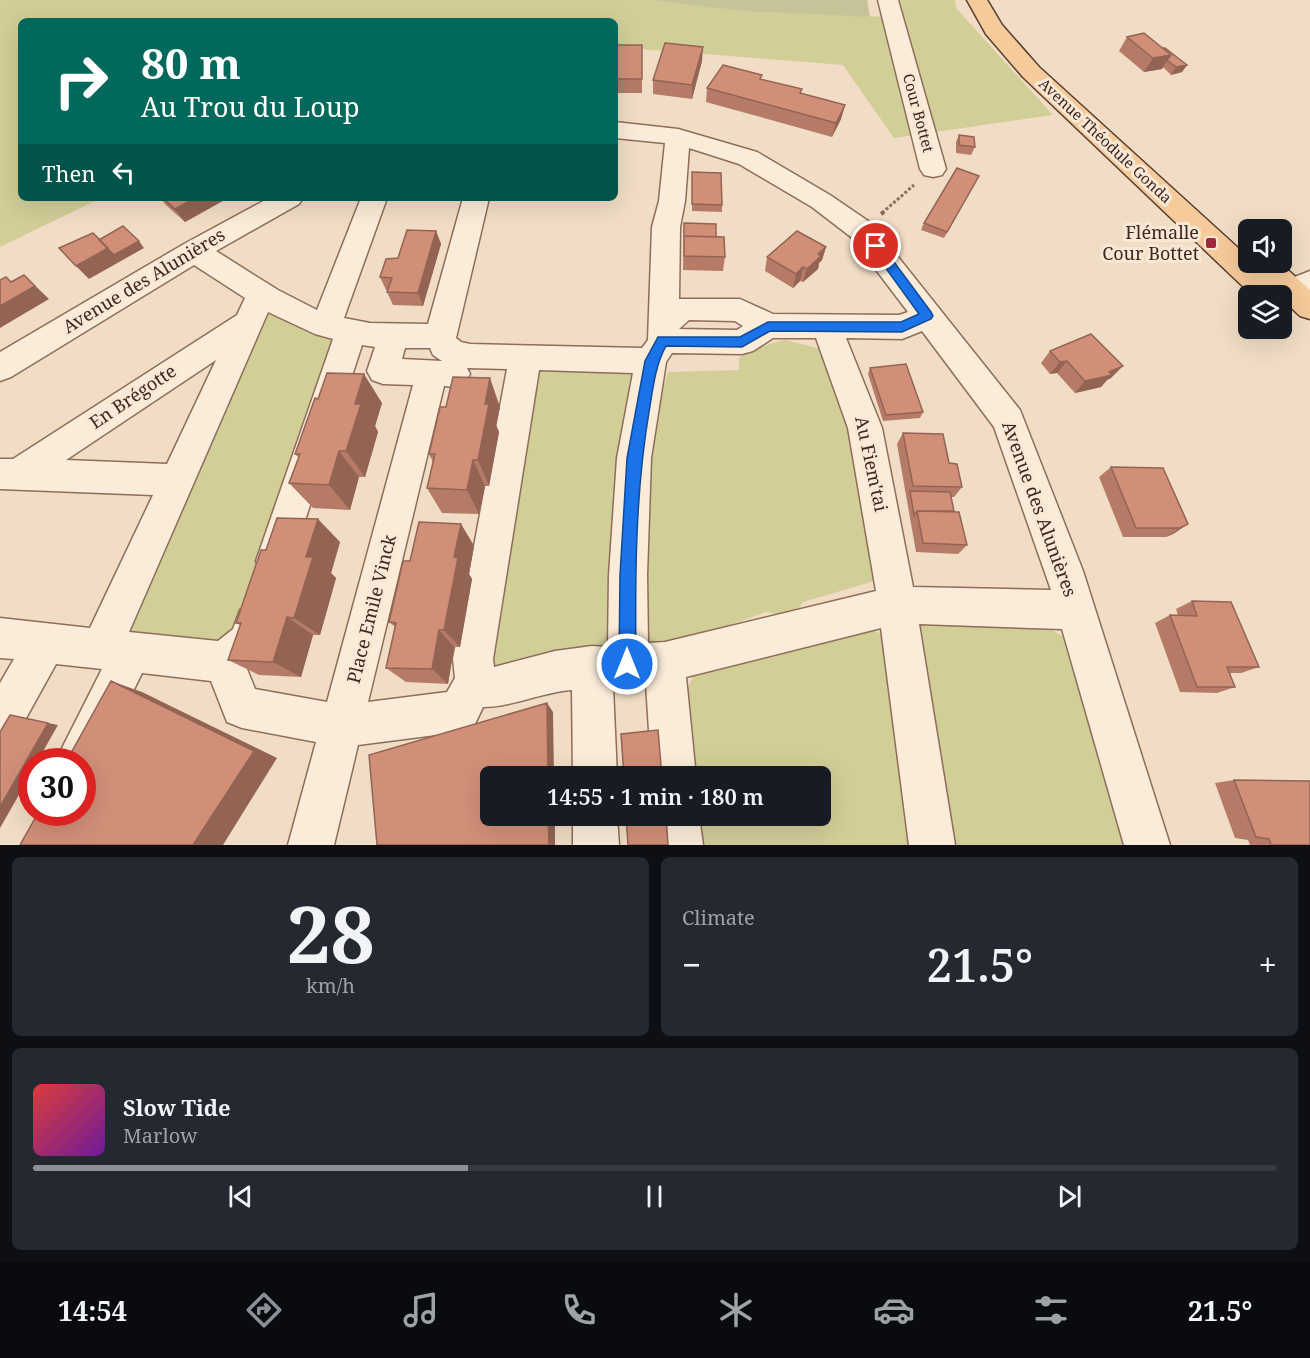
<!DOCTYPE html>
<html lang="en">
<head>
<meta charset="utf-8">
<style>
  body { margin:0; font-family:"Noto Serif",serif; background:#242831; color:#f1f3f6; height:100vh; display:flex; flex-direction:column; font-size:22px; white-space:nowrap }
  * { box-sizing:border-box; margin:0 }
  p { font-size:20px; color:#9ea1a6 }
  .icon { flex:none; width:33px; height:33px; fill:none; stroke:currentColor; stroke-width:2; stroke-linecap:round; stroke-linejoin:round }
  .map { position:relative; height:845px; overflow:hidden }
  .side { display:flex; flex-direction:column; gap:12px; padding:12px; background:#0d0f14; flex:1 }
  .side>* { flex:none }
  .banner { position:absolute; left:18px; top:18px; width:600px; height:183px; border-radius:9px; box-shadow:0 6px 24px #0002; background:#00695c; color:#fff; overflow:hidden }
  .fabs { position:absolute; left:1238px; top:219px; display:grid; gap:12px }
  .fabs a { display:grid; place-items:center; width:54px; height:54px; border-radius:9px; background:#171b24; box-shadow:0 6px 24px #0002; font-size:30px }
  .speed { position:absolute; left:18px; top:748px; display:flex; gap:12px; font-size:30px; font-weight:700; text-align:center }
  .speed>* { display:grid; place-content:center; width:78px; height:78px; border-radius:50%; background:#171b24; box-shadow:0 6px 24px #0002; line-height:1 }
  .speed .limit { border:9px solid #d22; background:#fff; color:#111 }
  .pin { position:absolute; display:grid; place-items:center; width:51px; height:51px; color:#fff; margin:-26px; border:3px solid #fff; border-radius:50%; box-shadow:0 2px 6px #0007 }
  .me { position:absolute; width:66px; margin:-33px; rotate:0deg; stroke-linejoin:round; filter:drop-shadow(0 0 4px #0008) }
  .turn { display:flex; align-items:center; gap:21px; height:126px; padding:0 24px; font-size:27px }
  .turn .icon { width:78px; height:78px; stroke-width:2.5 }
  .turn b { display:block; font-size:42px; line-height:51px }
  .then { display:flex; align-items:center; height:57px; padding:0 24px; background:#0003; gap:12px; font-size:22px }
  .big { font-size:45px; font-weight:600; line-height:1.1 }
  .side .card { flex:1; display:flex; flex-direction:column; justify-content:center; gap:9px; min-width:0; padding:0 21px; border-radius:9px; background:#242831 }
  .side .dial { align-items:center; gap:0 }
  .dial b { font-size:78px; line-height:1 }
  .song { display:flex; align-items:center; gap:18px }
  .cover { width:72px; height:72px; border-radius:9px; background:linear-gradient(135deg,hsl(0 70% 55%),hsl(280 70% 35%)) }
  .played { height:6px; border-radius:3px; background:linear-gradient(90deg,#8c9099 35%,#363941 35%) }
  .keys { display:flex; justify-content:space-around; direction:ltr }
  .heat { display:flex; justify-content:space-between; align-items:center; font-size:33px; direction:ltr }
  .side .tiles { flex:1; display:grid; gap:12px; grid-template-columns:1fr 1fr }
  .card:last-child { grid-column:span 2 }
  .trip { position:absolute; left:480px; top:766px; width:351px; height:60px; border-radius:9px; background:#171b24; box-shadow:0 6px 24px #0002; font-weight:600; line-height:60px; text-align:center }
  .menu { display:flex; height:96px; justify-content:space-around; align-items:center; background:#090b0e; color:#9ea1a6 }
  .menu .icon { width:42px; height:42px }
  .menu .selected { color:#8c9099 }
  .menu b { font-size:27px; color:#f1f3f6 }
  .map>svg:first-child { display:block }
</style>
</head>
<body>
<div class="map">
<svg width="1310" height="845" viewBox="0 0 1310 845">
  <rect width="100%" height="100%" fill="#f1ddc5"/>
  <path fill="#d1ce98" d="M0 0H650C734 9 818 16 901 17L899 0H955L956 8 1053 115 894 138 843 65 615 47V21H21V198H101L0 247Z
    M270 312 330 336 335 343 230 643 130 637 125 625 263 314Z
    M786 340 821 349 831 361 884 571 871 582 803 602 793 617 766 612 676 644 652 646 645 641 643 463 668 372 739 370V358C750 351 773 342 786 340Z
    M534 369H635L610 643 595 652 499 671 493 664 489 647Z
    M921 624 1046 626 1062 636 1125 845H943L912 625Z
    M871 630 880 633 887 642 916 845H701L697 816H820V777H692L682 702 694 674Z"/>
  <path fill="#c5c397" d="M650 0H867L870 17 746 11Z"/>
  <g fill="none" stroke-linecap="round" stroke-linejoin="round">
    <g stroke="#8e6d59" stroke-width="3">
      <path id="minor" d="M878 0H898L946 169 942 175 933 177 924 175 920 169Z
        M615 122 678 129 757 152 830 195 871 223 1020 410 1083 571 1170 845H1124L1062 629 919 624 955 845H909L881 628 686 677 696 777H652L646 684 613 686 617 777H573L572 690C542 692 513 707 483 707L474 726 459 732 358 745 334 845H288L316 742 242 728 227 722 211 681 142 673 91 777 82 781V762H55L102 669 56 664 15 738 0 744V683L14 659 0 658V618L90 628 153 495 0 489V459H13L237 315 245 298 194 265 11 377 0 381V352L184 244 269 198H303L299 204 216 251 278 290 317 310 361 198H387L344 318 370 323 428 324 463 198H489L456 338 461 342 470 344 642 348 648 340 652 227 659 201 665 143 615 138ZM689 148 739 164 812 207 851 237 908 312 899 315 773 314 740 299H679L680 227 685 201ZM268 312 315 334 333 339 256 561 262 573 275 579 288 573 362 345 375 347 367 371 372 380 383 384 413 385 327 702 255 689 247 669 263 655 273 624 268 610 254 605 240 610 233 629 218 641 129 632ZM689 320 735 321 743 326 737 330 679 329ZM922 331 994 427 1051 590 913 587 882 428 846 338 902 339ZM773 338H816L848 428 876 591 665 642 648 643 647 575 651 458 666 362 672 353 742 354 753 351ZM405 348H430L433 355 442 361 402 359ZM216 360 167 464 66 460ZM467 368 507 369 453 659 455 678 447 692 368 702 444 386 454 387 465 383 470 374ZM539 370 633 373 617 458 609 575 608 647 592 646 555 651 494 667 493 659Z
        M1310 271V294L1281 305V296H1262L1266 288Z
        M573 816H617L619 845H573Z
        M655 816H699L703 845H657Z"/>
    </g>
    <g stroke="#5c3c2e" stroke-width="3">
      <path id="major" d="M967 0H987L1002 25 1039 67 1248 257V262H1279L1310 290V319L1300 316 1284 301 1281 304V296H1253L1023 77 986 34Z"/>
    </g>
    <path stroke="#8e6d59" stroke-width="3" stroke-dasharray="3 2" stroke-linecap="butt" d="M882 213 914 185"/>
    <path stroke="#8e6d59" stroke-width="4" stroke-dasharray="4.5 3" stroke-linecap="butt" d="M881 214 884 212"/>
    <use href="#minor" fill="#fbecd9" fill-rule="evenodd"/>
    <use href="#major" fill="#f6cb9b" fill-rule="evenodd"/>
  </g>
  <path fill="#b57b67" d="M1127 37 1163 48 1187 65 1182 72 1171 75 1163 67 1162 69 1144 72 1119 51Z
    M615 45H642V93H615Z
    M702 61 692 99 653 94V80Z
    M707 88 802 94 845 105 841 119 832 137 706 102Z
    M959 135 975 147 971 155 956 153V142Z
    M692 172 722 205V212L692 211Z
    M979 176 944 238 921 230 924 223Z
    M160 198H228L185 222 166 205Z
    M684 223 716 237 725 257 723 271 683 270Z
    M436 231 441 244 423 306 393 305 387 292 388 290H386L380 277 398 258Z
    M826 247 822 260 819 263 818 269 803 282 800 281 793 288 765 271 767 257Z
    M1050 351 1111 378 1107 380 1101 387 1075 393 1057 373 1050 374 1041 363Z
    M870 368 923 412 920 418 883 421 868 374Z
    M382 403 375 426 378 432 365 477H359L350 510 313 508 289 483 299 458 295 454Z
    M500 407 496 425 499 432 489 486H485L479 514 442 513 427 488 433 462 429 454Z
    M903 433 949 463 962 487 954 497H951L954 512 967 545 958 554 916 552 897 444Z
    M1111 467 1188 524 1173 534 1166 537H1123L1099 477Z
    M461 524 474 546 469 574 472 579 460 647H454L448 684 406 682 386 668 395 627 389 622Z
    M340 542 331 573 336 578 320 635H313L301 677 259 675 228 660 240 625 236 623 266 550Z
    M1192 601 1259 667 1241 673H1230L1235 687 1217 693 1180 692 1155 623 1170 615H1178L1176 609Z
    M1234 780 1310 845H1250L1248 840 1235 838 1215 783Z"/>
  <path fill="#936454" d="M703 47 702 61 692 99V85Z
    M1171 55 1162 69 1144 72 1153 58Z
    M1187 65 1182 72 1171 75 1176 67Z
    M845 105 841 119 832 137 836 123Z
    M195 198H228L185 222 175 209Z
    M436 231 441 244 423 306 418 293Z
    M139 241 144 248 89 279 76 266 108 248Z
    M826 247 822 260 819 263 818 269 803 282 807 269 818 254Z
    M803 267 800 281 793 288 796 274Z
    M24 275 49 299 0 328V306L6 277 20 290Z
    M1067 361 1057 373 1050 374 1060 362Z
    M1123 366 1111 378 1107 380 1101 387 1075 393 1085 381Z
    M364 374 382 403 375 426 378 432 365 477 346 451 355 404Z
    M490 378 500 407 496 425 499 432 489 486 478 460 485 404Z
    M339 451 359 477 350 510 329 485Z
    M473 460 485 486 479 514 467 490Z
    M318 519 340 542 331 573 336 578 320 635 294 618 306 557Z
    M461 524 474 546 469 574 472 579 460 647 444 630 454 557Z
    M1188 524 1173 534 1166 537 1180 528Z
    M287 617 313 635 301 677 273 662Z
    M439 630 454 647 448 684 432 669Z
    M111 681 142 692 277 758 223 845H193Z
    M547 703 553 712 554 777H548Z
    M48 723 58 725 37 762H32V772L0 828V807Z
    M548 816H555V845H549Z"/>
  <path fill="#d28f78" stroke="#936454" stroke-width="1.5" d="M1144 33 1171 55 1153 58 1127 37Z
    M665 43 703 47 692 85 653 80Z
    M615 45H642V79H615Z
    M1163 48H1165L1187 65 1176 67 1167 60 1171 55Z
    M723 65 762 75 760 79 802 89 800 93 845 105 836 123 707 88Z
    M959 135 974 137 975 147 959 145Z
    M957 168 979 176 947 232 924 223Z
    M692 172 721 173 722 205 692 204Z
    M163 198H195L175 209Z
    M684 223 716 224V237L684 236V243Z
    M123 226 139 241 114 255 99 240Z
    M407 230 436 231 418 293 387 292 392 278 380 277 386 259 398 258Z
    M797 231 826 247 818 254 821 256 807 269 803 267 796 274 767 257Z
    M93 233 108 248 76 266 59 248Z
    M684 236 724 237 725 257 684 256Z
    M24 275 35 286 0 306V280L6 277 11 282Z
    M1091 334 1123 366 1109 372 1112 375 1085 381 1067 361 1060 362 1050 351Z
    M906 364 923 412 886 415 870 368Z
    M327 373 364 374 355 404H361L346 451H339L329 485 289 483 300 454H295L315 398 318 399Z
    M453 377 490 378 485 404H489L478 460H473L467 490 427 488 435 454H429L440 407H446Z
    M903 433 943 434 949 463 957 464 962 487 913 486Z
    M1111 467 1163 468 1188 524 1180 528H1136Z
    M910 491 950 492 954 511H917L914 515Z
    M917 511 959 512 967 545 923 543Z
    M277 518 318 519 306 557H313L294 618 287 617 273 662 228 660 241 623H236L261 550H266Z
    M419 522 461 524 454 557 458 558 444 630H439L432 669 386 668 396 623 389 622 403 561H410Z
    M1192 601 1231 602 1259 667H1227L1235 687H1197L1170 615 1197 616Z
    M111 681 254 751 193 845H20L38 813H82V762H66Z
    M547 703 548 777H490V816H548L549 845H377L369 755Z
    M10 715 48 723 0 807V732Z
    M658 730 662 777H624L621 734Z
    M1234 780 1310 781V845H1271L1269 839 1256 837Z
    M626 816H666L668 845H628Z"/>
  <path fill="#1a73e8" stroke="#114b97" stroke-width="1.5" d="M876 242 880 243 931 312 933 316 931 319 902 332 770 331 742 347 666 346C655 366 653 388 649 412 635 495 635 579 636 664L633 669 627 672 622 669 619 664 620 575 627 458 645 361 658 337H740L768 322H901L919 314 872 249 870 246Z"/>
  <rect fill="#a2253a" stroke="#f8e8d5" stroke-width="2" x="1205" y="237" width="12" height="12" rx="3"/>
  <g text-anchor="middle" stroke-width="6" stroke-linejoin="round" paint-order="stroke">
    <g font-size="15" fill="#3d281e" stroke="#f8e8d5">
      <text transform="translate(918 113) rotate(75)" y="5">Cour Bottet</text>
      <text transform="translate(1105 141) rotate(43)" y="5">Avenue Théodule Gonda</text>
    </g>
    <g font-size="18" fill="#3d281e" stroke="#f8e8d5" text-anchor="end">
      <text x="1199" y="239">Flémalle<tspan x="1199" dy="21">Cour Bottet</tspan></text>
    </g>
    <g font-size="18" fill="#3d281e" stroke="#f8e8d5">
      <text transform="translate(144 281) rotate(-31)" y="6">Avenue des Alunières</text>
      <text transform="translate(133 397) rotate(-34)" y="6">En Brégotte</text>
      <text transform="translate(871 464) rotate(78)" y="6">Au Fiem'tai</text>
      <text transform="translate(1039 509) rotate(70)" y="6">Avenue des Alunières</text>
      <text transform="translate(372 609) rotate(-76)" y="6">Place Emile Vinck</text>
    </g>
  </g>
</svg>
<div class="fabs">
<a><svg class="icon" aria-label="sound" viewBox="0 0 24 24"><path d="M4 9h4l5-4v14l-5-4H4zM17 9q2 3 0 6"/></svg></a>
<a><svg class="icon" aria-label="layers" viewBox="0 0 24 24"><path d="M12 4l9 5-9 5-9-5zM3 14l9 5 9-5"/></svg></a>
</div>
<div class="speed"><div class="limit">30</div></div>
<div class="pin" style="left:876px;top:246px;background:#d93025"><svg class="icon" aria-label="arrive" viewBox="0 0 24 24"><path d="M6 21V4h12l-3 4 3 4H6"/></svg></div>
<svg class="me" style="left:627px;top:664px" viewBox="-20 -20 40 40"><circle r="17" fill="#1a73e8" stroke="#fff" stroke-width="3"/><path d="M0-11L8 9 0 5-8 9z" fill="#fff"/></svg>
<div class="trip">14:55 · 1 min · 180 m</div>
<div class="banner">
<div class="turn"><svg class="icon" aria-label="right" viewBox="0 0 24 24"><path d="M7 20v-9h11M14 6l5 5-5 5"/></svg><div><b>80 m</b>Au Trou du Loup</div></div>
<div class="then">Then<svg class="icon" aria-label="left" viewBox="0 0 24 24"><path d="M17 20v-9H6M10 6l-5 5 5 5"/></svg></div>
</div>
</div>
<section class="side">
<div class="tiles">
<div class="card dial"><b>28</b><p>km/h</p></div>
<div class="card"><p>Climate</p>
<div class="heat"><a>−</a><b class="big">21.5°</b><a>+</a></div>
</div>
<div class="card">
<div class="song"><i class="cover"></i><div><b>Slow Tide</b><p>Marlow</p></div></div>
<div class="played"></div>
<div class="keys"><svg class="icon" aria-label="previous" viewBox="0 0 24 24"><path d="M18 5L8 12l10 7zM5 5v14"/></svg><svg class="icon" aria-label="pause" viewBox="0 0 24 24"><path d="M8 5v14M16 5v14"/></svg><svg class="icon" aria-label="next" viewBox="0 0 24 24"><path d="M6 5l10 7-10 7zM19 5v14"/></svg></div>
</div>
</div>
</section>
<nav class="menu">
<b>14:54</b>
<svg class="icon selected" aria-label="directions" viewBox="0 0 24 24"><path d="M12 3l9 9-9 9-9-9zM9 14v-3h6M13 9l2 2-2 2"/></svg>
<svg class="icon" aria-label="music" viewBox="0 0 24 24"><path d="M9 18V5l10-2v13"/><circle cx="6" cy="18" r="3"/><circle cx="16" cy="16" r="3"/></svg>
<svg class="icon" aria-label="phone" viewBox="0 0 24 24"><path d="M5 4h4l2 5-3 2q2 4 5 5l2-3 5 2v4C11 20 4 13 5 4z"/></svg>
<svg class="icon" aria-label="climate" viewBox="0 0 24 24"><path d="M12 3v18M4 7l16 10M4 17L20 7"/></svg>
<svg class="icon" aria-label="car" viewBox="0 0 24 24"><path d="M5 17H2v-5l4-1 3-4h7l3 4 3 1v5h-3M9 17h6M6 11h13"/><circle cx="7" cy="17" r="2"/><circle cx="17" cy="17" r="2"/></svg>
<svg class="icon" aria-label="filters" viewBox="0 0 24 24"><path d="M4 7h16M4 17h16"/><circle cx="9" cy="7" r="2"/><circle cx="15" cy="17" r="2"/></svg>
<b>21.5°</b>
</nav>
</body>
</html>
